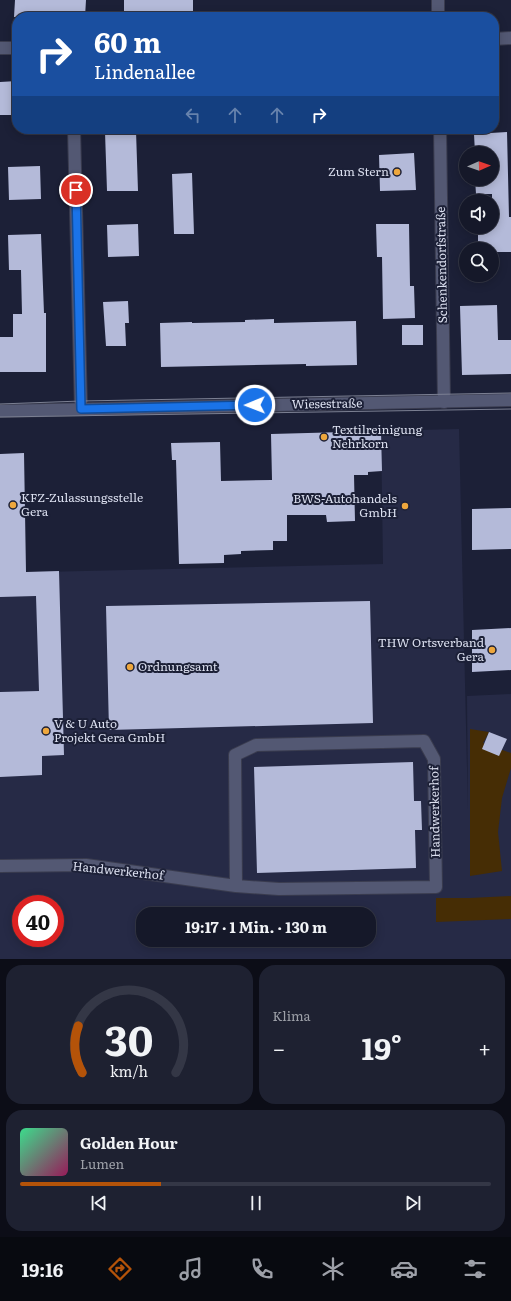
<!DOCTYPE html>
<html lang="de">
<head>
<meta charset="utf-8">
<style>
  body { margin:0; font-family:Literata,serif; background:#1e2131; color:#f1f3f6; height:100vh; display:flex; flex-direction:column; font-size:15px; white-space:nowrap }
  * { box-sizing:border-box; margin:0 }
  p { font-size:13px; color:#9da0a8 }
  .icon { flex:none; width:22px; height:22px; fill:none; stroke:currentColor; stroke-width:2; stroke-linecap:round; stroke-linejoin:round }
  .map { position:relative; height:959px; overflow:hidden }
  .side { display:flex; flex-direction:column; gap:6px; padding:6px; background:#0c0d17; flex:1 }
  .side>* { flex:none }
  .banner { position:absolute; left:12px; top:12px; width:487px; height:122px; border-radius:16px; box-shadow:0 2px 10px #0003,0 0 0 1px #343746; background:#1a4fa0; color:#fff; overflow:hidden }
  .needle { width:26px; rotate:88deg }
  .buttons { position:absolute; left:459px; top:146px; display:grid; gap:8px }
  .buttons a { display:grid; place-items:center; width:40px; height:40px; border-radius:50%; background:#151829; box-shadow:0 2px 10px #0003,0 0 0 1px #343746; font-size:20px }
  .speed { position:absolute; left:12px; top:895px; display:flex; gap:8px; font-size:20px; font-weight:700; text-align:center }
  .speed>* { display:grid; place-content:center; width:52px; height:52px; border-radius:50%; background:#151829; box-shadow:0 2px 10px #0003,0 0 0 1px #343746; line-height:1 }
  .speed .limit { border:6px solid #d22; background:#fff; color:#111 }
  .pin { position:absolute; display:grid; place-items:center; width:34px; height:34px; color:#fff; margin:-17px; border:2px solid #fff; border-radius:50%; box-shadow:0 1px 4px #0007 }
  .me { position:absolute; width:44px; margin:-22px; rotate:269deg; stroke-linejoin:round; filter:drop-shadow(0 0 3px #0008) }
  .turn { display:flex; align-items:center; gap:14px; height:84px; padding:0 16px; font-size:18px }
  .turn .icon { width:52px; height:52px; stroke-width:2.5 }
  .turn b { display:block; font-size:28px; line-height:34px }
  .lanes { display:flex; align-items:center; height:38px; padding:0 16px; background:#0003; justify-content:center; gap:20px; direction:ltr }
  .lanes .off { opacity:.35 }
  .big { font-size:30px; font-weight:700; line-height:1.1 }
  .side .card { flex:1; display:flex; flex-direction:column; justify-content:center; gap:6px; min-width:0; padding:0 14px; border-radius:16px; background:#1e2131 }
  .side .dial { align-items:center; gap:0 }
  .dial svg { height:104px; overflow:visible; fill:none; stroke:#343746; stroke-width:7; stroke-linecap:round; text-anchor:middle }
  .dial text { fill:#f1f3f6; stroke:none }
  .song { display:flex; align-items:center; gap:12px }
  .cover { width:48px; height:48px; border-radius:6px; background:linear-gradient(135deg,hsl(150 70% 55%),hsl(330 70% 35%)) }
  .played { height:4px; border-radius:2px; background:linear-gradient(90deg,#b45309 30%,#343746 30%) }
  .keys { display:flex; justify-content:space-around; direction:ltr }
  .heat { display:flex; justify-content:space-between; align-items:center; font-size:22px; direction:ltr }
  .side .tiles { flex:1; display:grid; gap:6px; grid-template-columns:1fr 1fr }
  .card:last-child { grid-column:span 2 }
  .trip { position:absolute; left:136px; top:907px; width:240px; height:40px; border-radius:16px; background:#151829; box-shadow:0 2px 10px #0003,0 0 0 1px #343746; font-weight:700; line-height:40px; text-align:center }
  .menu { display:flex; height:64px; justify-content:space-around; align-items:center; background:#080a10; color:#9da0a8 }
  .menu .icon { width:28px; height:28px }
  .menu .on { color:#b45309 }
  .menu b { font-size:18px; color:#f1f3f6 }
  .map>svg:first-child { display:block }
</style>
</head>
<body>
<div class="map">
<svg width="511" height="959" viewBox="0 0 511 959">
  <rect width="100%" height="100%" fill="#1c2037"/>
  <path fill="#262a46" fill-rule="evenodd" d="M459 429 468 811 467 696 511 694V959H0V573L383 564 381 431ZM21 904H55V938H21ZM143 914H369V940H143Z"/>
  <path fill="#462d05" d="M470 729 489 732 483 743 511 753V768L502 798 498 832 502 871 470 876Z
    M511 896V919L436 922V898H470Z"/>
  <path fill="#b4bad9" d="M15 0H86L85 17H14Z
    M124 0H193V16L124 17Z
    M17 81V115H0V82Z
    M136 131 138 191H107L105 132Z
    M507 132 509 217H511V252H492V249H478V227H492V194H476L475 179H492V153H475L474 134Z
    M414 153 416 190 380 191 379 155Z
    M40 166 41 199 9 200 8 167Z
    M192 173 194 234H174L172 174Z
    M138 224 139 256 108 257 107 225Z
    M376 224H409L410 286H414L415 318 383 319 382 257H377Z
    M41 234 44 313H46V372H0V337H13V314H22L21 270H9L8 235Z
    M128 301 129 323H125L126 346H106L103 302Z
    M497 305 498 340H511V374L462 375 460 306Z
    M274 319V323L356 321 357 365 306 366V364L161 367 160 323 192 322V323L245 322V320Z
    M402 325H423V345H402Z
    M381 431 382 471 368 472V475H354L355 521 327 522 326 515H287V541H273V550L241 551V554L224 555V563L179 564 176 460H172L171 443 220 442 221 481 272 480 271 434Z
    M24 453 26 572 59 571 64 755 42 756V775L0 777V692L39 691 36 596 0 597V454Z
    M511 508V549L472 550V509Z
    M370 601 373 723 109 730 106 606Z
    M511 628V670L472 672V630Z
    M489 732 507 739 499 756 482 749Z
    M413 762 414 801H421L422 830H415L416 868 257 873 254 767Z"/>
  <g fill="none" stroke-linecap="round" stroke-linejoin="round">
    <g stroke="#3a3c4f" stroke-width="14">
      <path id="street" d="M438 0V17
        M494 39 511 38
        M0 48H17
        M74 129 81 409
        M440 129 444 402
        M0 866 86 865 236 886 279 889 436 887 434 759 424 741 256 745 235 755 236 886"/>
    </g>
    <g stroke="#3a3c4f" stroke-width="14">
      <path id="secondary" d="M0 411 511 400"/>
    </g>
    <use href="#street" stroke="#535873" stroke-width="12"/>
    <use href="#secondary" stroke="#535873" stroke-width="12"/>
    <path stroke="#7c8093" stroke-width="1" d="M0 404 81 401 511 393
      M0 417 511 409"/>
  </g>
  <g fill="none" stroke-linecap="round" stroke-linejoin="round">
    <g stroke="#114b97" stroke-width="10">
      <path id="route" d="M76 190 81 409 255 405"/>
    </g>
    <use href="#route" stroke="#1a73e8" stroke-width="7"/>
  </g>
  <g fill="#eea73d" stroke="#1c2037" stroke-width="1.5">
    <circle cx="397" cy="172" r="4"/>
    <circle cx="324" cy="437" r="4"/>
    <circle cx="13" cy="505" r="4"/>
    <circle cx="405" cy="506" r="4"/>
    <circle cx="492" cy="650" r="4"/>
    <circle cx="130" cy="667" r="4"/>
    <circle cx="46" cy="731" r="4"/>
  </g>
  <g text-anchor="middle" stroke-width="4" stroke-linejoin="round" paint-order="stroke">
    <g font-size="12" fill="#dbdfef" stroke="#1c2037" text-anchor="start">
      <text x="389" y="176" text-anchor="end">Zum Stern</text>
      <text x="332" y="434">Textilreinigung<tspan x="332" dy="14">Nehrkorn</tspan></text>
      <text x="21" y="502">KFZ-Zulassungsstelle<tspan x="21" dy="14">Gera</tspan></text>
      <text x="397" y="503" text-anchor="end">BWS-Autohandels<tspan x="397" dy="14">GmbH</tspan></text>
      <text x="484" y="647" text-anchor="end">THW Ortsverband<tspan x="484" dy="14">Gera</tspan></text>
      <text x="138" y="671">Ordnungsamt</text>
      <text x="54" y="728">V &amp; U Auto<tspan x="54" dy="14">Projekt Gera GmbH</tspan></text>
    </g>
    <g font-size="12" fill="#dbdfef" stroke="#1c2037">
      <text transform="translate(442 265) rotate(-91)" y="4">Schenkendorfstraße</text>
      <text transform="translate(327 404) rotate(-1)" y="4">Wiesestraße</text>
      <text transform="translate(435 812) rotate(-91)" y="4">Handwerkerhof</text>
      <text transform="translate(118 871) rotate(6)" y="4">Handwerkerhof</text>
    </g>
  </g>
</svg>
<div class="buttons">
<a><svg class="needle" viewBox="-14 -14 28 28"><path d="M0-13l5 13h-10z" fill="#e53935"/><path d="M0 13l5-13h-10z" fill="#9da0a8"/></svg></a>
<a><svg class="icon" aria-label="sound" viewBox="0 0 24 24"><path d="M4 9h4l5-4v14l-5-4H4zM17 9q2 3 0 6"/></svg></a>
<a><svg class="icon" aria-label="search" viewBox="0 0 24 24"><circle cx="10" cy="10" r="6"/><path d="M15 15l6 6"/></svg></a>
</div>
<div class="speed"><div class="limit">40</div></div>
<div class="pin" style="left:76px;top:190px;background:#d93025"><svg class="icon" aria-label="arrive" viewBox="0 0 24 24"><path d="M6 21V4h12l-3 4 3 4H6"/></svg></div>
<svg class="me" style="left:255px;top:405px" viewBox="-20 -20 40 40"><circle r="17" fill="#1a73e8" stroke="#fff" stroke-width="3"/><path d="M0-11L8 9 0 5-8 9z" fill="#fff"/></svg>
<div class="trip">19:17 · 1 Min. · 130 m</div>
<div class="banner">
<div class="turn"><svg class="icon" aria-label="right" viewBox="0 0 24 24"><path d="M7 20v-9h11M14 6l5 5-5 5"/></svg><div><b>60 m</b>Lindenallee</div></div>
<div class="lanes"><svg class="icon off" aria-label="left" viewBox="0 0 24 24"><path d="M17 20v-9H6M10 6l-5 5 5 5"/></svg><svg class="icon off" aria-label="ahead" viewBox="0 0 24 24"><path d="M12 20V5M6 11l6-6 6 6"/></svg><svg class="icon off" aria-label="ahead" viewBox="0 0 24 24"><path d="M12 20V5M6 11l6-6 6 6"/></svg><svg class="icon" aria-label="right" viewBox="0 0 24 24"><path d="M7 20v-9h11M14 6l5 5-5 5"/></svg></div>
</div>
</div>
<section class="side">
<div class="tiles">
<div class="card dial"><svg viewBox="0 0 100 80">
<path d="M14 69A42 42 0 1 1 86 69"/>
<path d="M14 69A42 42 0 0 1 11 33" stroke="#b45309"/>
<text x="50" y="56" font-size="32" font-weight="700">30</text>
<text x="50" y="72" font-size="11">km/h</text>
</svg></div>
<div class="card"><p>Klima</p>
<div class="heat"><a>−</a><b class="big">19°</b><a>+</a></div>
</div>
<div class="card">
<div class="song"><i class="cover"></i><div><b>Golden Hour</b><p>Lumen</p></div></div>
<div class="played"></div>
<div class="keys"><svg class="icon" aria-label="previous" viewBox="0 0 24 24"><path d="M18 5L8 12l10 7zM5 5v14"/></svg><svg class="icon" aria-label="pause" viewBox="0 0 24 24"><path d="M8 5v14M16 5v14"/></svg><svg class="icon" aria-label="next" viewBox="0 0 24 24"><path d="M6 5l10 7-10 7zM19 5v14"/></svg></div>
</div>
</div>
</section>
<nav class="menu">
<b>19:16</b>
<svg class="icon on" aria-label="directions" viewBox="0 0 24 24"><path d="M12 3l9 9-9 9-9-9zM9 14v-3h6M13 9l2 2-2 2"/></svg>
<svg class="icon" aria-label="music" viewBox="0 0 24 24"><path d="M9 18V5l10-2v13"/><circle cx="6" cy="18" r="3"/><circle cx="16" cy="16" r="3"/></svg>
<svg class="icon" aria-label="phone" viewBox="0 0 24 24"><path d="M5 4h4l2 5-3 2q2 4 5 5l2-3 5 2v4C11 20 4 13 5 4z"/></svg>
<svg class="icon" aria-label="climate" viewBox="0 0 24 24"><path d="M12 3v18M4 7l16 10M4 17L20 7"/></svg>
<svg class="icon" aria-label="car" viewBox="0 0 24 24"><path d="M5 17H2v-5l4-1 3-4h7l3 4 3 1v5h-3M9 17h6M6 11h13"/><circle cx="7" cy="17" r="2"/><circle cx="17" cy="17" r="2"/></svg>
<svg class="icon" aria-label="filters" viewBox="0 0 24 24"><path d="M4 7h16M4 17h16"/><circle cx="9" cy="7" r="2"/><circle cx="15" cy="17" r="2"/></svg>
</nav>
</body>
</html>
